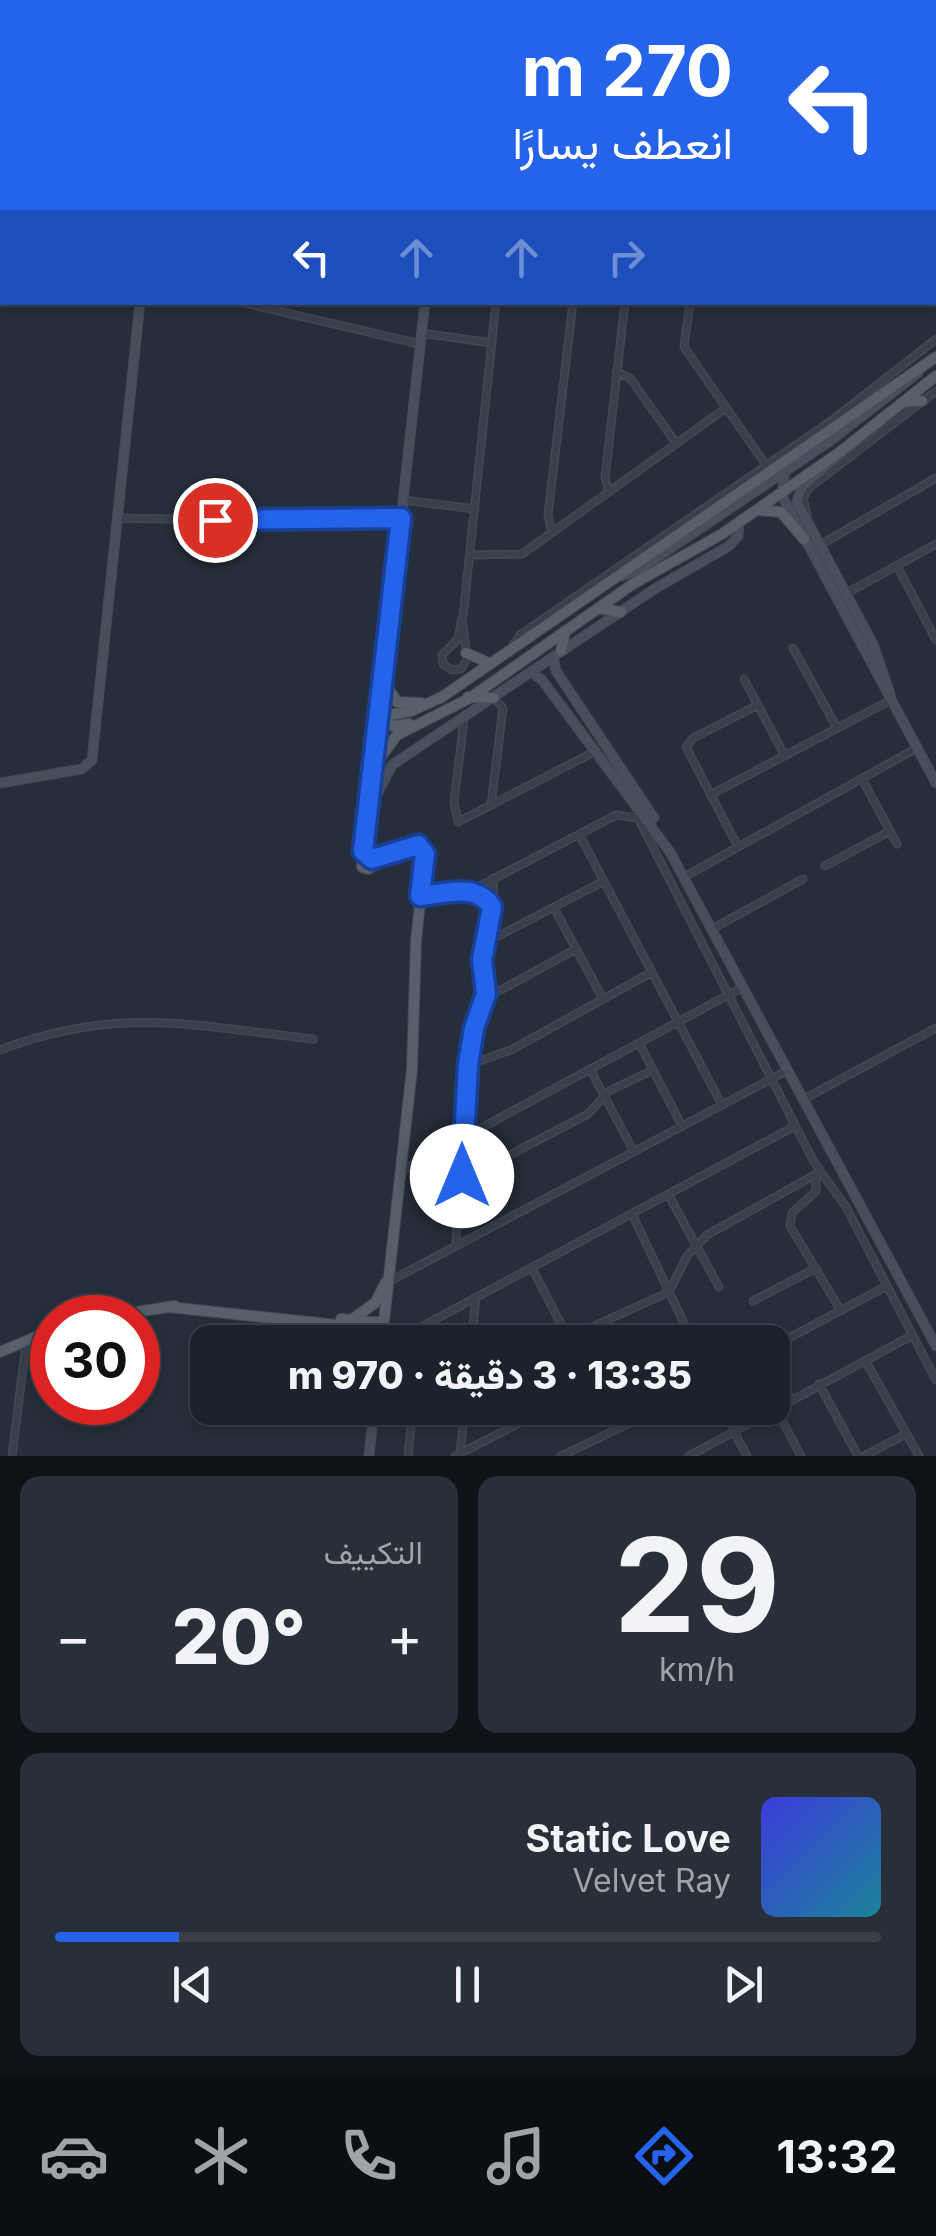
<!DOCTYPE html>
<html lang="ar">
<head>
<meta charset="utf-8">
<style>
  body { margin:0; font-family:Inter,Vazirmatn,sans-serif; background:#292f38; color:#f1f3f6; direction:rtl; height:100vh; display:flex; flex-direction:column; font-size:38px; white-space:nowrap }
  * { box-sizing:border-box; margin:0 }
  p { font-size:32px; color:#a0a4a9 }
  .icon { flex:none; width:55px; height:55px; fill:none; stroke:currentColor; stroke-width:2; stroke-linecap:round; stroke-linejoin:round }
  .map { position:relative; height:1456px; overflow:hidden; direction:ltr }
  .side { display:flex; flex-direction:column; gap:20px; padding:20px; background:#0f1318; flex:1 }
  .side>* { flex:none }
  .guide { position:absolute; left:0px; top:0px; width:938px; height:305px; box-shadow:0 5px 15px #0003,0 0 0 2px #3a3f48; direction:rtl; background:#2563eb; color:#fff; overflow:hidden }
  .speed { position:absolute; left:30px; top:1295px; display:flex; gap:20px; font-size:50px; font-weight:700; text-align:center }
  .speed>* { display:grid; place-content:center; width:130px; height:130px; border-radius:50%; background:#1c222c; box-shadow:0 5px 15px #0003,0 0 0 2px #3a3f48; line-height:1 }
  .speed .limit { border:15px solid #d22; background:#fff; color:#111 }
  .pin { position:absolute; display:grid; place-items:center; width:85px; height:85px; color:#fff; margin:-42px; border:5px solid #fff; border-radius:50%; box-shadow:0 2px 10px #0007 }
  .me { position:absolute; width:110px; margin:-55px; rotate:0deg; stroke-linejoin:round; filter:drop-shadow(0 0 8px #0008) }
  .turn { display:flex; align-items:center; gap:35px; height:210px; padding:0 40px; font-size:45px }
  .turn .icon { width:130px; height:130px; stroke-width:2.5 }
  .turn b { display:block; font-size:70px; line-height:85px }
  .lanes { display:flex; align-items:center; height:95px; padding:0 40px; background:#0003; justify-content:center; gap:50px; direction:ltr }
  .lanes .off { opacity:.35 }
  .big { font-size:75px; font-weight:800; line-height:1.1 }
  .side .tile { flex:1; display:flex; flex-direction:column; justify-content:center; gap:15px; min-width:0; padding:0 35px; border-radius:20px; background:#292f38 }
  .side .dial { align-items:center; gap:0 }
  .dial b { font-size:130px; line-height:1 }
  .song { display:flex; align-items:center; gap:30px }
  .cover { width:120px; height:120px; border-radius:15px; background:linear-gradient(135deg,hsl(240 70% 55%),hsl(190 70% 35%)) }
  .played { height:10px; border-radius:5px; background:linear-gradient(90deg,#2563eb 15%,#3a3f48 15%) }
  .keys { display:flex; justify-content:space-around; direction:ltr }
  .heat { display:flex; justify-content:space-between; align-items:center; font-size:55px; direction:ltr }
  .side .tiles { flex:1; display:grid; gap:20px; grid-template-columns:1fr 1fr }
  .tile:last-child { grid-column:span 2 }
  .trip { position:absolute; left:190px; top:1325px; width:600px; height:100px; border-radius:20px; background:#1c222c; box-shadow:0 5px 15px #0003,0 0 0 2px #3a3f48; font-weight:800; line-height:100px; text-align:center; direction:rtl }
  .tabs { display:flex; height:160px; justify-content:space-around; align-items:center; background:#0b0e12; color:#a0a4a9 }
  .tabs .icon { width:70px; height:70px }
  .tabs .current { color:#2563eb }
  .tabs b { font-size:45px; color:#f1f3f6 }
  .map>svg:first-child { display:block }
</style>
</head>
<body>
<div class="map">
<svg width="936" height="1456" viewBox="0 0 936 1456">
  <rect width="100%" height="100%" fill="#252e3a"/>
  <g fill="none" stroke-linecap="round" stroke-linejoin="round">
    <g stroke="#424954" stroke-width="9">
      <path id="street" d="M716 0 737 2
        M771 0 772 2
        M37 2V0
        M644 2V0
        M754 2 758 0
        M0 42 2 45
        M0 80 2 78
        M935 268 936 270
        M0 283 2 265
        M240 302 420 344
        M690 302 684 347 766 465
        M421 333 492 343
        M616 372 630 378 676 443
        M609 492 605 478 625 302
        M403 500 475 509
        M807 514 803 498 809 488 936 391
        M117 518 323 522 401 518
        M552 532 548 515 573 302
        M820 545 936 478
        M470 555 522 554 726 408
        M897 566 936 640
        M847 593 936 544
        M463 617 496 302
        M462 618 467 659 461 669 452 670 443 664 442 655 458 639Z
        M513 645 520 635 831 421 936 339
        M793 648 837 728
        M744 679 785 756
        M464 720 454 802 458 822 596 751
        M862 779 897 844
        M710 795 889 701
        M491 805 503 708 495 699
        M579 834 722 1105
        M738 847 686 747 693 738 758 705
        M825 866 890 831
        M684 877 917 748
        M470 890 486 898 493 910
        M421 896 478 887 616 815 638 818 814 1162 846 1207 936 1380
        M554 908 603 999
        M712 929 803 879
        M485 943 604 881
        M486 998 576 949
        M639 1043 682 1126
        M0 1050C118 1005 194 1026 313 1039
        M468 1065 511 1050 652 972
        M590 1069 634 1152
        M804 1099 936 1028
        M403 1170 743 987
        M816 1174V1191L792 1213 790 1226 841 1311
        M464 1179 588 1114 609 1091 653 1070
        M668 1194 719 1287
        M632 1214 693 1342
        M456 1246 457 1207 467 1190 461 1172V1139L473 1033 485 994 482 959 494 904 493 878
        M532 1268 568 1338
        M390 1281 788 1070
        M753 1301 816 1268
        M382 1341 408 1334 795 1126
        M420 1342 421 1328
        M471 1342 476 1298
        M559 1342 669 1292 687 1256 707 1235 820 1172
        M772 1347 885 1287
        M865 1360 919 1456
        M772 1366 791 1399
        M819 1384 858 1456
        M775 1407 801 1456
        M733 1430 747 1456
        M460 1453 465 1408
        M12 1456 26 1343
        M408 1456 413 1408
        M455 1456 549 1408
        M561 1456 661 1408
        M689 1456 911 1336
        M864 1456 906 1434"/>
    </g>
    <g stroke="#424954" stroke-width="11">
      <path id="secondary" d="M174 2 175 0
        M458 2V0
        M835 458 802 487 797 502 873 644 890 694
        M785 471 782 496 936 783
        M621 576 637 571 830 441 918 373
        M553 657 556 671 654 818
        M531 672 542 680 670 852 936 1346
        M379 717 425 302
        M0 783 82 769 92 760 140 302
        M370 808 392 765 656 588 729 546 738 536 739 522
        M382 1342 383 1330
        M369 1456 374 1408"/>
    </g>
    <g stroke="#424954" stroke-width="12">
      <path id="primary" d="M903 402 922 401
        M757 510 781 512 804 539
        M598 608 621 612
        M561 651 565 631
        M466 653 489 663
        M383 680 397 702 421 703
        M468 697 494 698
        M378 720 393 726 409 724
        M377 762 397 735 470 698 633 584 722 534 840 452 936 376
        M169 1307 383 1330 412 1069 416 941 425 856 421 846 413 844 368 869 362 867 379 717 411 711 442 697 936 357
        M97 1318 175 1306
        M341 1319 384 1323
        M351 1320 375 1303 386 1282
        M0 1352 52 1330"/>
    </g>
    <use href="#street" stroke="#39404b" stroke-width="6"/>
    <use href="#secondary" stroke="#474f5d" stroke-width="9"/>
    <use href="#primary" stroke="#575f6b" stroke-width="10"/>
  </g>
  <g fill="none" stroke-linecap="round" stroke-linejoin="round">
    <g stroke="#184099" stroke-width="25">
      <path id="route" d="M215 520 401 518 363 851 372 859 418 845 425 854 420 896C445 894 476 882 492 907L482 960 486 994 474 1028 468 1065 462 1176"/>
    </g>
    <use href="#route" stroke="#2563eb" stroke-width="18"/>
  </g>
</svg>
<div class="speed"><div class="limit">30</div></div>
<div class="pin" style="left:215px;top:520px;background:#d93025"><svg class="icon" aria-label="arrive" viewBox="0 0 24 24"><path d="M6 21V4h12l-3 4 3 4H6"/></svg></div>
<svg class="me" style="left:462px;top:1176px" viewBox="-20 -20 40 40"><circle r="19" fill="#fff"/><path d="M0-13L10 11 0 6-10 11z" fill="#2563eb"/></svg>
<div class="trip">13:35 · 3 دقيقة · 970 m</div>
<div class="guide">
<div class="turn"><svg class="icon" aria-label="left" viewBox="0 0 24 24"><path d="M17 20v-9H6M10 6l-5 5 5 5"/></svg><div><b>270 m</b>انعطف يسارًا</div></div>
<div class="lanes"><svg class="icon" aria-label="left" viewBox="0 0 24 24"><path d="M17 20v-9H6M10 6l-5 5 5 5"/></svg><svg class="icon off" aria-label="ahead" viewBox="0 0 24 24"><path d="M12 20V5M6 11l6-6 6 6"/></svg><svg class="icon off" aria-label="ahead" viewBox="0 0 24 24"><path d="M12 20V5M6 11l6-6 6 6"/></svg><svg class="icon off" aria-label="right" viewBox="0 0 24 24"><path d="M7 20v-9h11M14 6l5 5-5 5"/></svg></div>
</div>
</div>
<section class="side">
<div class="tiles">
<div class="tile dial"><b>29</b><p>km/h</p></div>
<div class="tile"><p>التكييف</p>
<div class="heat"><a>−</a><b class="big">20°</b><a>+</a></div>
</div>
<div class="tile">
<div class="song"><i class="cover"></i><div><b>Static Love</b><p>Velvet Ray</p></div></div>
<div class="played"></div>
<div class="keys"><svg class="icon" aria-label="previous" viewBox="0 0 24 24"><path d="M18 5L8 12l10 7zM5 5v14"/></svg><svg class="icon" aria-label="pause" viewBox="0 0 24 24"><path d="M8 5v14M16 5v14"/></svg><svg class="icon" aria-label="next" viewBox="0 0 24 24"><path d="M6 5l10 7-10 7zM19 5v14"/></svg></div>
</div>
</div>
</section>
<nav class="tabs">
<b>13:32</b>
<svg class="icon current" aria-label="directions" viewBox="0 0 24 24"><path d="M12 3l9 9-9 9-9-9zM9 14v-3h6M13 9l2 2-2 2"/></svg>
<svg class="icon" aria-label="music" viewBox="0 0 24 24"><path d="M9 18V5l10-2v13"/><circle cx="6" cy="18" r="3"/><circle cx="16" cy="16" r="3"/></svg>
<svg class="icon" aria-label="phone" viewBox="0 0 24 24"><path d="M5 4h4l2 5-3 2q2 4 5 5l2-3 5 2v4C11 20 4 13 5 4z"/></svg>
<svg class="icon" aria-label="climate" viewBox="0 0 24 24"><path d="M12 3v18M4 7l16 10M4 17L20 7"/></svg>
<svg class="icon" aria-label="car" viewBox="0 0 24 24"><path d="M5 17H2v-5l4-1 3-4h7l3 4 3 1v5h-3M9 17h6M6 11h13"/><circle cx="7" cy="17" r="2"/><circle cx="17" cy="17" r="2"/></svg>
</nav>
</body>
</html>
